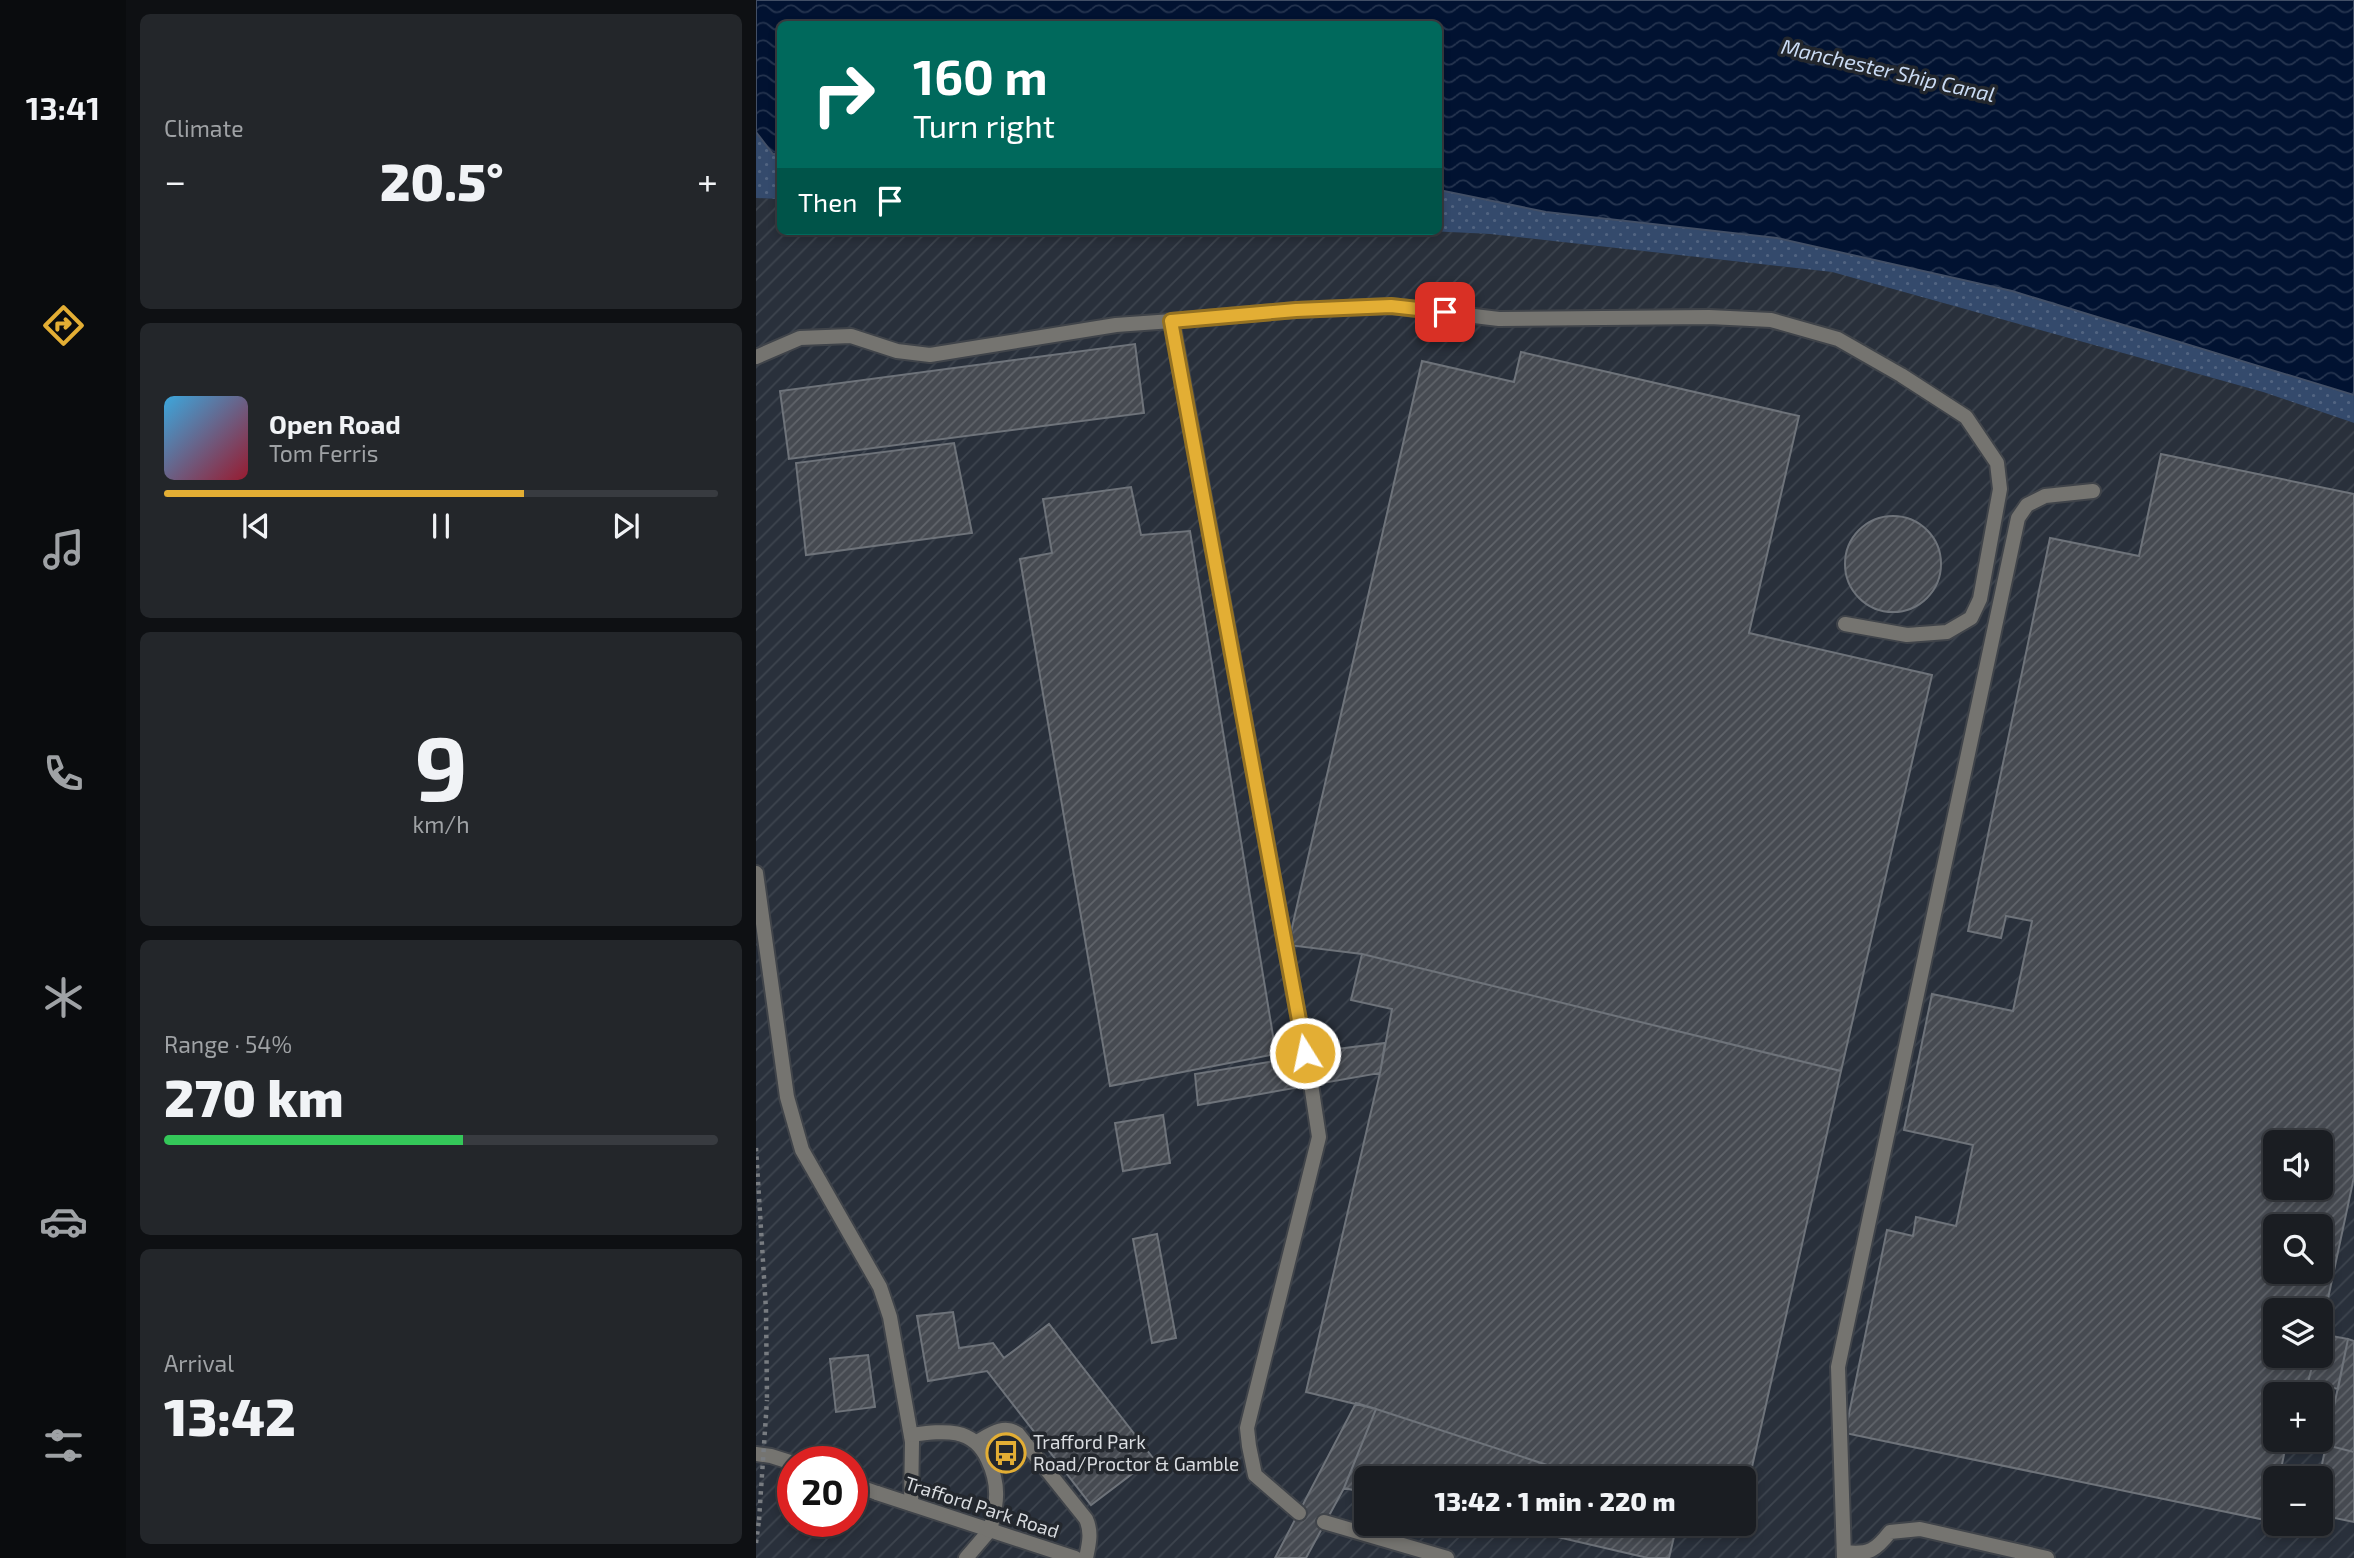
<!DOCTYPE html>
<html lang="en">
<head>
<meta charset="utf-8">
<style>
  body { margin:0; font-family:"Exo 2",sans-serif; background:#23262a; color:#f1f3f6; height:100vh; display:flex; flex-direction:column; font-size:26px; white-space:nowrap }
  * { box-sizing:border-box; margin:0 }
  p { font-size:23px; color:#9fa2a5 }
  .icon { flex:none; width:38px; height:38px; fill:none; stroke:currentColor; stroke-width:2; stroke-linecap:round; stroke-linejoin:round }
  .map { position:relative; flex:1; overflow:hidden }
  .drawer { display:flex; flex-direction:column; gap:14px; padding:14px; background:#0e1013; width:630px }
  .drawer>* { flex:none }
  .banner { position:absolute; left:21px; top:21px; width:665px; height:214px; border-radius:10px; box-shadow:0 4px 10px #0003,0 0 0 2px #383b40; background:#00695c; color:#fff; overflow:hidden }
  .buttons { position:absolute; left:1507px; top:1130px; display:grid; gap:14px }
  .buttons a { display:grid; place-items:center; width:70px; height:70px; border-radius:10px; background:#1a1d22; box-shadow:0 4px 10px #0003,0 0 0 2px #383b40; font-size:35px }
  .speed { position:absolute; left:21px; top:1446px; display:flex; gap:14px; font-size:35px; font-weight:700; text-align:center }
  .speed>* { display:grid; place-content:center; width:91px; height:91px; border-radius:50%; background:#1a1d22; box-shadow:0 4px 10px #0003,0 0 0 2px #383b40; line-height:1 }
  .speed .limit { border:10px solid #d22; background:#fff; color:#111 }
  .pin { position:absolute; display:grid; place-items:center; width:60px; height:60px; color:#fff; margin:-30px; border-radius:14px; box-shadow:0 4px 10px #0006 }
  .me { position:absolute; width:77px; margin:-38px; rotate:350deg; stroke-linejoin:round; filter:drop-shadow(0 0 5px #0008) }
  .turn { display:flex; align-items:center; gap:24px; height:147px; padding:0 21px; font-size:32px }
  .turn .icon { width:91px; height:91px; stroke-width:2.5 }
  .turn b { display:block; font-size:49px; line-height:60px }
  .then { display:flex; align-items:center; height:66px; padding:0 21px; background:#0003; gap:14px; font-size:26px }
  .big { font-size:52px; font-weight:800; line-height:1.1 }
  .drawer .tile { flex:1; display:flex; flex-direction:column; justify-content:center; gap:10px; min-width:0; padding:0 24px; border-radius:10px; background:#23262a }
  .drawer .dial { align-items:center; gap:0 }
  .dial b { font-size:91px; line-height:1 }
  .song { display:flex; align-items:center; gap:21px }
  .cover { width:84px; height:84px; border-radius:10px; background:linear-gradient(135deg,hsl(200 70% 55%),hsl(350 70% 35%)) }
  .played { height:7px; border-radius:4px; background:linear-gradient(90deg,#e3ae34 65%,#383b40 65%) }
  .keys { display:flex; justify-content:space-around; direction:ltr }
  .heat { display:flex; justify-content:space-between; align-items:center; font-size:38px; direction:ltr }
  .charge { height:10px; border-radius:5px; background:linear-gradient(90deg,#34c759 54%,#383b40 0) }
  .trip { position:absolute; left:598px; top:1466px; width:402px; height:70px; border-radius:10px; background:#1a1d22; box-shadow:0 4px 10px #0003,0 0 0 2px #383b40; font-weight:800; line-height:70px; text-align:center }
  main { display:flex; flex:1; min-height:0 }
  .dock { display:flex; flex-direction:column; width:126px; justify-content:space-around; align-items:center; background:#0a0c0e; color:#9fa2a5 }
  .dock .icon { width:49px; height:49px }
  .dock .active { color:#e3ae34 }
  .dock b { font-size:32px; color:#f1f3f6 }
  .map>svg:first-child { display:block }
</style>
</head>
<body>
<main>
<nav class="dock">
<b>13:41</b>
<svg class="icon active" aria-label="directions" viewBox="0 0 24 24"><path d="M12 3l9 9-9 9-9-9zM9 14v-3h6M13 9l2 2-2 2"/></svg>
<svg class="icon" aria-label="music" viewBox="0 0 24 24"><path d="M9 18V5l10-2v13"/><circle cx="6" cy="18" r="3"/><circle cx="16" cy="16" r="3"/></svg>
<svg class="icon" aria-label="phone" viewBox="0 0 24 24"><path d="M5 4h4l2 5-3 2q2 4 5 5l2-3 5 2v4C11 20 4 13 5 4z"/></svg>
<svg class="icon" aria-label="climate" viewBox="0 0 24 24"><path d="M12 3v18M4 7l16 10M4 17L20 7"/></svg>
<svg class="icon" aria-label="car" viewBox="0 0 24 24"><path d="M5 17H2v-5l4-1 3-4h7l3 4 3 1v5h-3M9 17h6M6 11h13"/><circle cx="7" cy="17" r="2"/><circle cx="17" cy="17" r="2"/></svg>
<svg class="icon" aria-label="filters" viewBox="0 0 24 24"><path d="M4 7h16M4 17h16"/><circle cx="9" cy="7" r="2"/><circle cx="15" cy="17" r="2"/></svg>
</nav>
<section class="drawer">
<div class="tile"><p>Climate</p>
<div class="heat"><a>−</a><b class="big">20.5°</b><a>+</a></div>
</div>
<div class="tile">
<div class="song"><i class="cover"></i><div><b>Open Road</b><p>Tom Ferris</p></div></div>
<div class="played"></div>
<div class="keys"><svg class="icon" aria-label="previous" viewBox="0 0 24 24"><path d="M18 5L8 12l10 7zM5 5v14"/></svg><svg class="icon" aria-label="pause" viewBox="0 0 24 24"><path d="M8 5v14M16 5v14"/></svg><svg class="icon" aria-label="next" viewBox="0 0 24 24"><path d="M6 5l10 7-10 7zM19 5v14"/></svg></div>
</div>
<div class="tile dial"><b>9</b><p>km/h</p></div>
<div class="tile"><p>Range · 54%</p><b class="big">270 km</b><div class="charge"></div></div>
<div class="tile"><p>Arrival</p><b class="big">13:42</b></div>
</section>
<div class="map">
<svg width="1598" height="1558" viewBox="0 0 1598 1558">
  <defs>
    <pattern id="industrial-furrows" width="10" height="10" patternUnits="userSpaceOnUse" patternTransform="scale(1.75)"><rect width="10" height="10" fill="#29303b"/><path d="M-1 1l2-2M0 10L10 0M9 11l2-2" fill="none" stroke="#3d444e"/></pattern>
    <pattern id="grass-dots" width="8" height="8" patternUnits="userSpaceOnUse" patternTransform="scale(1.75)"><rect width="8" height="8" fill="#344a6c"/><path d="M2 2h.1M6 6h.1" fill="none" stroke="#516481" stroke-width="1.8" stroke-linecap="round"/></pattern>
    <pattern id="water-waves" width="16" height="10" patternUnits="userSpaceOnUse" patternTransform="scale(1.75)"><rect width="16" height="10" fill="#011231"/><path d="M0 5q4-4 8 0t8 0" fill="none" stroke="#25344f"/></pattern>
    <pattern id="building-hatch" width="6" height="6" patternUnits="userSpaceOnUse" patternTransform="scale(1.75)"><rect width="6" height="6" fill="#464a51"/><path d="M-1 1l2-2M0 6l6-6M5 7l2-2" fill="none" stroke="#60646a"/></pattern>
  </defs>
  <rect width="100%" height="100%" fill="#23272d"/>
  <path fill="url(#industrial-furrows)" fill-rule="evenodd" d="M0 198 24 199V231H672L734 234 1076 272 1507 392 1598 423V1558H0ZM1519 1143H1564V1188H1519ZM1519 1227H1564V1272H1519ZM1519 1311H1564V1356H1519ZM1519 1395H1564V1440H1519ZM37 1461H96V1521H37ZM611 1479H989V1524H611ZM1519 1479H1564V1524H1519Z"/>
  <path fill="url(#grass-dots)" d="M0 132 17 154H24V199L0 198Z
    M683 190 790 212 1021 238 1256 291 1598 395V423L1507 392 1076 272 734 234 672 231H682Z"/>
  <path fill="url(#water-waves)" stroke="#424f66" stroke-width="2" d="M0 0H1598V395L1256 291 1021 238 790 212 683 190 682 24H24V154H17L0 132Z"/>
  <path fill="url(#building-hatch)" stroke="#6e737a" stroke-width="2" fill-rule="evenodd" d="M379 344 388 413 33 459 24 391Z
    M765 352 1043 416 993 633 1176 675 1085 1071 606 954 532 945 666 361 758 382Z
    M198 443 216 533 50 555 40 463Z
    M1405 454 1598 494V1177L1564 1336V1311H1519V1356H1559L1552 1382 1544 1381 1541 1395H1519V1440H1531L1523 1479H1519V1499L1514 1521 1089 1433 1131 1230 1157 1236 1160 1217 1200 1226 1217 1145 1148 1130 1176 994 1257 1011 1276 921 1250 916 1245 938 1212 931 1294 538 1383 556ZM1519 1143H1564V1188H1519ZM1519 1227H1564V1272H1519Z
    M375 487 385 535 434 531 520 1054 354 1086 264 559 296 553 287 499Z
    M1089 564a48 48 0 1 1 96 0a48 48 0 1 1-96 0Z
    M606 954 1085 1071 989 1498V1479H834L620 1409 550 1392 624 1073 636 1009 595 1000Z
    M629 1043 624 1073 442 1105 439 1074 519 1061 549 1053Z
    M407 1115 414 1163 367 1171 359 1123Z
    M401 1234 420 1338 396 1343 377 1239Z
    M197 1312 203 1348 237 1343 248 1358 293 1324 397 1458 335 1505 231 1371 172 1381 161 1316Z
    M1565 1334 1592 1339 1582 1389 1552 1382 1559 1356H1564Z
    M1592 1339 1598 1341V1452L1570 1445Z
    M112 1355 119 1407 80 1412 74 1359Z
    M600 1403 620 1409 588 1488 550 1558H519Z
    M620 1409 834 1479H611V1493L588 1488Z
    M1570 1445 1598 1452V1522L1564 1515 1563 1479Z
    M745 1524H921L913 1558H892Z"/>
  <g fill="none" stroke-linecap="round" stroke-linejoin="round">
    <g stroke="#40444a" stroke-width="18">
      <path id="lane" d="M416 321 539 310 635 306 743 319 953 317 1015 320 1082 339 1145 375 1210 417 1241 463 1244 489 1224 599 1215 618 1191 632 1151 635 1089 624
        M0 357 44 338 95 336 141 351 174 355 360 325 416 321 549 1053
        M0 873 31 1097 46 1150 124 1287 134 1317 156 1442 155 1504
        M221 1442C235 1434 248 1424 262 1434L330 1519C336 1532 333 1544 330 1558
        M0 1454 15 1456 37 1463
        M96 1484 121 1493
        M543 1513 499 1475 493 1446 491 1428 563 1137 555 1084
        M568 1522 691 1558
        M1089 1552C1113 1555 1120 1550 1134 1532L1164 1529 1291 1558
        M210 1558 234 1530
        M1088 1558 1082 1367 1262 518 1271 505 1289 496 1337 491"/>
    </g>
    <g stroke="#40444a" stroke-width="18">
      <path id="street" d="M155 1435C186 1431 217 1426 232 1460 244 1485 241 1504 234 1530
        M121 1493 319 1558"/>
    </g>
    <path stroke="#787c81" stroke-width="4.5" stroke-dasharray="3.5 5" stroke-linecap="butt" d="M0 1148 10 1310 11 1400
      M0 1543 3 1520"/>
    <use href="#lane" stroke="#757470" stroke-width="14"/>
    <use href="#street" stroke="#757470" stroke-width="14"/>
    <path stroke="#787c81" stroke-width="4.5" stroke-dasharray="3.5 5" stroke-linecap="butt" d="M3 1520 11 1400"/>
  </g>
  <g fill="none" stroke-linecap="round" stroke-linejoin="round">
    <g stroke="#947122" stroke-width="18">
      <path id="route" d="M549 1053 415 321 540 310 635 306 689 312"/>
    </g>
    <use href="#route" stroke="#e3ae34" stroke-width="12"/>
  </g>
  <defs>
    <g id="bus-ring" transform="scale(2.0125)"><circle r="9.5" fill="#23272d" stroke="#e3ae34" stroke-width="1.5"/><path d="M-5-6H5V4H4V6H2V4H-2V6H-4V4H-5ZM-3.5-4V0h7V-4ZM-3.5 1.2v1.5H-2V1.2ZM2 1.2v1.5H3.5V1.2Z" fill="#e3ae34"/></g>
  </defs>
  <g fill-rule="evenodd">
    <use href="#bus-ring" x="250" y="1453"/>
  </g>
  <g text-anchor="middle" stroke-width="7" stroke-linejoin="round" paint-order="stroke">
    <g font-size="19" fill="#d9dce0" stroke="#23272d" text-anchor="start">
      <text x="277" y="1449">Trafford Park<tspan x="277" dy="22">Road/Proctor &amp; Gamble</tspan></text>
    </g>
    <g font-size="19" fill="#d9dce0" stroke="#23272d">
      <text transform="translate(226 1507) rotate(18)" y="7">Trafford Park Road</text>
    </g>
    <g font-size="21" font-style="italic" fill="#cadbf4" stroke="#23272d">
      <text transform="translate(1132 71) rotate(13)" y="7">Manchester Ship Canal</text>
    </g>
  </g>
</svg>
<div class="buttons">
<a><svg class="icon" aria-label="sound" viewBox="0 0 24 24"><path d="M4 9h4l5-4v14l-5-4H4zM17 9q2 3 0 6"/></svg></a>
<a><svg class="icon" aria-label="search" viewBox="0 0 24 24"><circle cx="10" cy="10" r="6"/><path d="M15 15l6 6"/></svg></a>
<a><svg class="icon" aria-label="layers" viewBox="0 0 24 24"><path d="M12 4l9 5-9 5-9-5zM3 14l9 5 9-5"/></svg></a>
<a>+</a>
<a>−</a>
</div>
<div class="speed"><div class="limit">20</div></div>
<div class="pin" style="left:689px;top:312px;background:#d93025"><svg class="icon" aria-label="arrive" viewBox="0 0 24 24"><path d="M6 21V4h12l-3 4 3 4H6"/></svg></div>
<svg class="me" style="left:549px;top:1053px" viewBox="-20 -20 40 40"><circle r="17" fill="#e3ae34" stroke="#fff" stroke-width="3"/><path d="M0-11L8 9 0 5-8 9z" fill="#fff"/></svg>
<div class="trip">13:42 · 1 min · 220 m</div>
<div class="banner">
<div class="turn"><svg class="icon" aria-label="right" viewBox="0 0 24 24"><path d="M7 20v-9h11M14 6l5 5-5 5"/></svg><div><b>160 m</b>Turn right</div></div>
<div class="then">Then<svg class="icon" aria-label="arrive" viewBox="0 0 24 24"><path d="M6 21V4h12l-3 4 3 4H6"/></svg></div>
</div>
</div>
</main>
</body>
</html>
